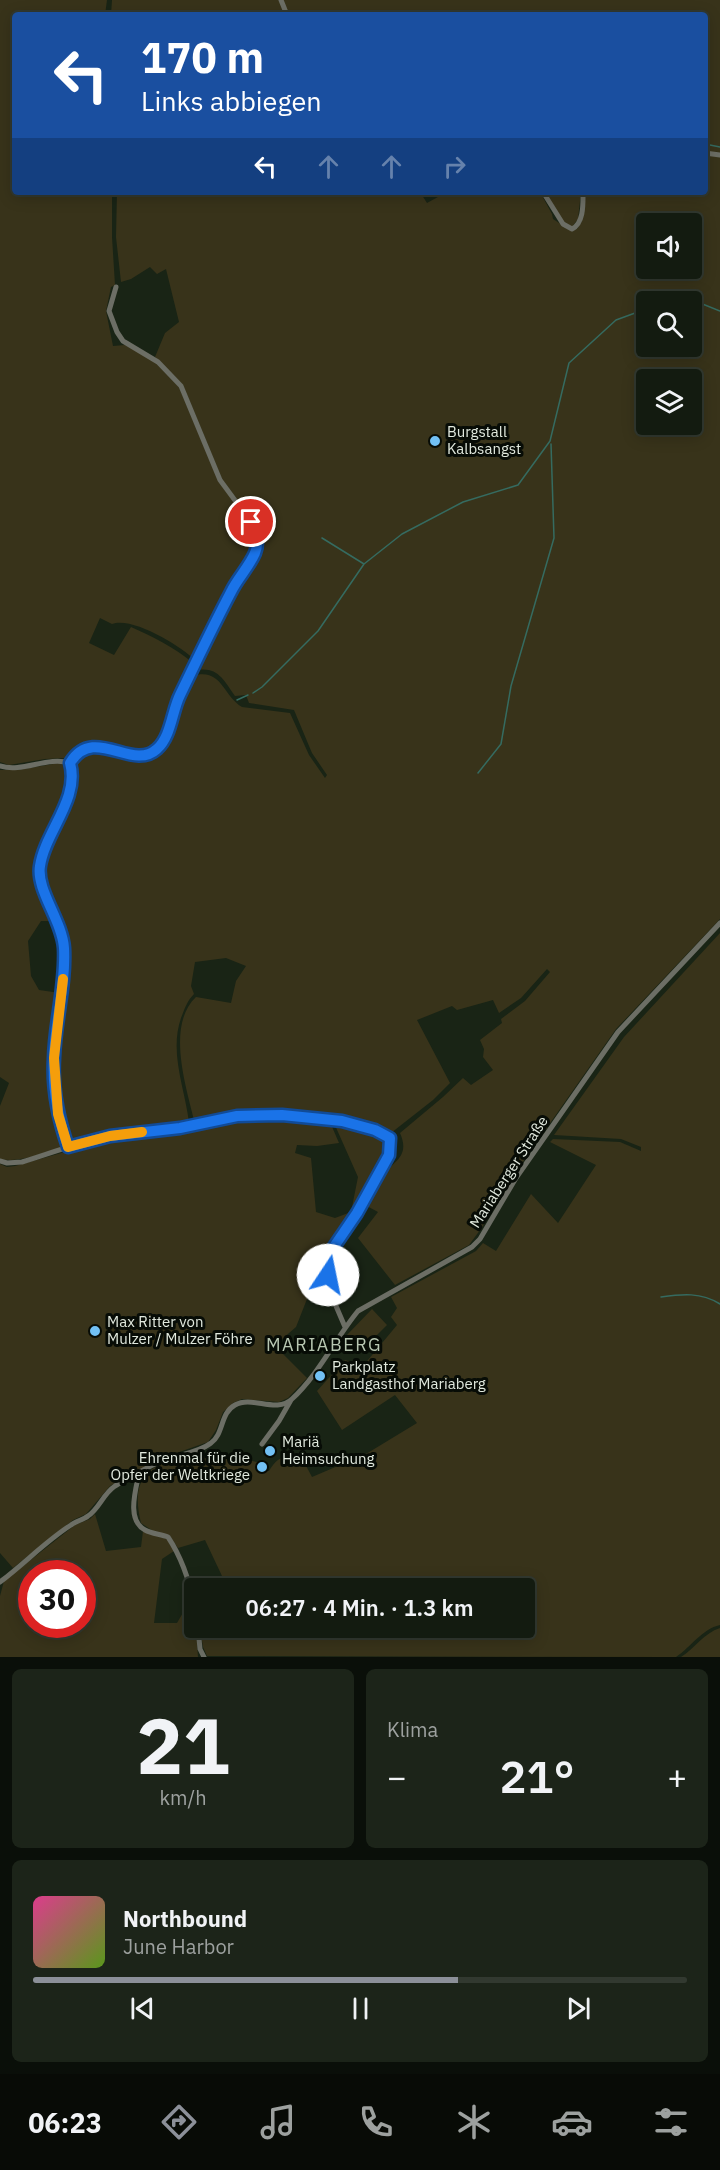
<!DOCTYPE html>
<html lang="de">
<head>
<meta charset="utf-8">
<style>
  body { margin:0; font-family:"IBM Plex Sans",sans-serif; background:#1c2419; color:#f1f3f6; height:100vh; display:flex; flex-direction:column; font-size:22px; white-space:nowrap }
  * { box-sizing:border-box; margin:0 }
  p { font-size:20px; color:#9da19f }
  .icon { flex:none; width:33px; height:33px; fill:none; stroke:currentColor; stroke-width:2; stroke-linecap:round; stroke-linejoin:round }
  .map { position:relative; height:1657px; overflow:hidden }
  .panel { display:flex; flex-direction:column; gap:12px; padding:12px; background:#0a0f09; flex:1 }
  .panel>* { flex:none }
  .hud { position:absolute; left:12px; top:12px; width:696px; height:183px; border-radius:6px; box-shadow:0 3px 15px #0003,0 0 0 2px #323930; background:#1a4fa0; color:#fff; overflow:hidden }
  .tools { position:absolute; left:636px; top:213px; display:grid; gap:12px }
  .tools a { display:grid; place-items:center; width:66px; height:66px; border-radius:6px; background:#131b10; box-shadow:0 3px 15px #0003,0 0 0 2px #323930; font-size:30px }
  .speed { position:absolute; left:18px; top:1560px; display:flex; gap:12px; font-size:30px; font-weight:700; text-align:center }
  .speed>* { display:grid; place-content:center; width:78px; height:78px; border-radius:50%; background:#131b10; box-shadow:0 3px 15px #0003,0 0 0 2px #323930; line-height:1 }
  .speed .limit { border:9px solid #d22; background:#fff; color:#111 }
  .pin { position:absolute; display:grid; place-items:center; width:51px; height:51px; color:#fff; margin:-26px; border:3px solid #fff; border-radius:50%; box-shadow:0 2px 6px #0007 }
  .me { position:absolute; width:66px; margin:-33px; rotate:11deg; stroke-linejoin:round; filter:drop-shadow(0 0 4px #0008) }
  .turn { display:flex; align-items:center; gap:21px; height:126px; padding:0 30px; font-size:27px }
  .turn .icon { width:78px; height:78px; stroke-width:2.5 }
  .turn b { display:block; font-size:42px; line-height:51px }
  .lanes { display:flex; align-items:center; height:57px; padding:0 30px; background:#0003; justify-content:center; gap:30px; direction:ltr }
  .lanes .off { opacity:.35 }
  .big { font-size:45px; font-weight:600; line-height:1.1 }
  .panel .tile { flex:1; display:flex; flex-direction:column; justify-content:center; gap:9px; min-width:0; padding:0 21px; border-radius:9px; background:#1c2419 }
  .panel .dial { align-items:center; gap:0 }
  .dial b { font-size:78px; line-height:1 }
  .song { display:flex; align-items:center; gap:18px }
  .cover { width:72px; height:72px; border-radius:9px; background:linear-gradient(135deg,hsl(330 70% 55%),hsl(90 70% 35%)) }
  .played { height:6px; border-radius:3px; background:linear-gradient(90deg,#8c9099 65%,#323930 65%) }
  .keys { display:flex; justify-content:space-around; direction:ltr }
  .heat { display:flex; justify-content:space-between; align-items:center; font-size:33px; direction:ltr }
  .panel .tiles { flex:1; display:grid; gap:12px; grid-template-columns:1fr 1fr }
  .tile:last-child { grid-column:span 2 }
  .trip { position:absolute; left:184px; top:1578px; width:351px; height:60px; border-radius:6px; background:#131b10; box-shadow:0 3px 15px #0003,0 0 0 2px #323930; font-weight:600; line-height:60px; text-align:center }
  .menu { display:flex; height:96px; justify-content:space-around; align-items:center; background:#080b06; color:#9da19f }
  .menu .icon { width:42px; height:42px }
  .menu .selected { color:#8c9099 }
  .menu b { font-size:27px; color:#f1f3f6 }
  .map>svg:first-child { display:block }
</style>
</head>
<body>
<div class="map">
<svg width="720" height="1657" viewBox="0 0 720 1657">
  <rect width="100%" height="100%" fill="#192415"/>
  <path fill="#38331a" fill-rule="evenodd" d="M0 0H107L105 15H15V192H112V237L115 285 111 287 106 311 113 346 125 345 153 360 179 387 218 480C229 499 251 516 256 538 256 542 255 548 254 552L195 660C181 646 132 616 112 624L100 618 89 643 114 655 131 627C153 637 174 647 193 663L172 704 163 734 158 744 151 750 143 752 92 743 80 746 66 758 45 759 9 765 0 762Z
    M112 0H720V919L616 1029 513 1176 483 1226 469 1245 395 1285 358 1238 378 1212 365 1205C369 1197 372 1186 378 1179 392 1162 411 1158 400 1133L443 1097 463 1078 471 1085 493 1070 483 1057 484 1049 480 1040 502 1023 501 1019 525 1001 550 972 547 969 521 998 499 1013 493 1000 457 1010 452 1006 417 1020 450 1083 433 1100 391 1133C374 1130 358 1122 342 1119 294 1109 241 1114 194 1120 186 1086 166 1025 196 997L231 1003 236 981 246 966 226 958 195 962 191 986 194 994C187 1001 185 1008 181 1018 169 1053 185 1088 189 1123L110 1134 69 1144C48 1080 60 1014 66 948L64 933 59 919 43 882 42 865 63 816 71 788 76 756 83 750 92 748 143 757 158 751 168 736 177 706 192 676C222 667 222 695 242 707L290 713 309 755 325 778 327 775 312 753 294 710 249 703 246 695 235 696C223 679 217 665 193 671L233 590 256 553 259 538 257 528 253 521 222 479 183 385 155 357 165 333 179 322 166 269 157 274 150 267 131 279 121 282 116 237 117 192H420L427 203 447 192H540L552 214 553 219 570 230 577 229 582 221 583 192H705V15H111ZM646 224H692V268H646ZM646 302H692V346H646ZM646 380H692V424H646Z
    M545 192H581L578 219 572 227 564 223Z
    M59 763 69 765C75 789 48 841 38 865L56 921H41L28 941 31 976 39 990 60 993 52 1058 54 1105 63 1147C43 1153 21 1163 0 1159V1106L9 1083 0 1077V770H18Z
    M720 933V1625C702 1629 691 1647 676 1657L207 1656 203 1647 200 1628H525V1588H200L222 1576 205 1540 178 1548 170 1536 153 1531 141 1523C132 1486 141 1467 179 1458L182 1465 213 1453 257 1462 258 1470 269 1471C278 1456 286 1454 303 1460L312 1477 366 1454 417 1423 395 1395 342 1430 317 1391 345 1360 363 1366 397 1325 391 1317 397 1308 391 1297 476 1251 483 1243 496 1251 531 1194 558 1223 596 1165 550 1142 553 1139 620 1142 641 1151V1147L621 1139 554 1135 624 1037Z
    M282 1116 311 1118 330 1122 339 1143 317 1146 297 1145 295 1153 311 1158 316 1212 335 1218 351 1212 358 1177 334 1123 336 1122 374 1133 387 1140 388 1145 386 1154 369 1187 331 1241 326 1256 307 1285V1299L296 1327 281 1340 282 1353 307 1378 288 1398 279 1402 242 1399 233 1403 223 1412 216 1430 208 1442 162 1458 110 1486 86 1514 73 1520 13 1568 0 1553V1164L7 1167 15 1166 111 1139 193 1127 237 1118Z
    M372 1309 387 1325 360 1352 345 1337Z
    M95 1514 106 1551 141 1547 143 1531 167 1539 174 1551 162 1559 154 1623H177L191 1599 196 1628 198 1657H0V1596L4 1581 75 1525 90 1519ZM32 1574H82V1624H32Z
    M720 1628V1657H681C695 1648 704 1633 720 1628Z"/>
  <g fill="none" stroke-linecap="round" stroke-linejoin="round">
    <path stroke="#356b60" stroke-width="1.5" d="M705 144 720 147
      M692 303H700L720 311
      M322 538 364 564
      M253 693 262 687 318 631 364 564 402 534 463 502 518 485 550 441 569 363 616 320 646 309
      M237 700 248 695
      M478 773 501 744 511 686 554 538 551 444
      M661 1297C682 1294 701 1292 720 1304"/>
    <path stroke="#6c6e65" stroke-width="5" d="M281 0 287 15
      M705 153 720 155
      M543 192 563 224 572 229C584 223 583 204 583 192
      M70 763 82 749 92 746 143 755 152 753 160 746 181 693 232 590 255 553 257 538 251 522 220 480 181 386 158 362 123 341 117 332 109 311 116 287
      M0 766C23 773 47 756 70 763
      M68 1147C58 1118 52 1089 54 1058 56 1021 67 985 64 948 62 920 36 890 40 866 45 832 80 799 70 763
      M0 1161 7 1163 22 1162C51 1153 80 1142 110 1136 133 1132 156 1131 179 1128 198 1125 218 1118 237 1116 288 1111 344 1115 390 1138L389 1155 358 1213 336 1241 329 1254 327 1266 328 1275 336 1306 345 1327
      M262 1444 279 1421 291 1400
      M139 1473C136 1489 126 1520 145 1530 152 1534 161 1534 168 1537 182 1558 190 1583 195 1607
      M0 1582C24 1564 46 1541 71 1525 76 1521 83 1520 88 1516 99 1509 103 1494 115 1486 130 1477 147 1467 164 1460 178 1455 198 1453 211 1443 224 1434 220 1413 235 1405 252 1395 276 1414 292 1399 319 1374 335 1339 358 1311L472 1247 480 1239 516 1178 618 1032 720 923
      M198 1628 200 1649 204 1657"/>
  </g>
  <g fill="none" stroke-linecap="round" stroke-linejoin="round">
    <g stroke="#114b97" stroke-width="15">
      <path id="route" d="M251 522C257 531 259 543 255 553 249 567 237 579 231 592 213 626 197 660 180 695 172 711 171 737 157 749 132 772 94 724 70 763 80 799 45 832 40 866 36 890 62 920 64 948 66 985 55 1021 54 1058 52 1089 58 1118 68 1147L110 1136 180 1128 237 1116 282 1115 342 1121 375 1130 390 1138 389 1155 357 1213 329 1254 327 1266 328 1275"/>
    </g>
    <use href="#route" stroke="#1a73e8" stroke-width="10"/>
    <path stroke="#f59e0b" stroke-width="10" d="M63 979 54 1058 58 1114 68 1147 110 1136 142 1132"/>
  </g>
  <g fill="#72c1f5" stroke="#070c06" stroke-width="2">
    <circle cx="435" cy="441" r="6"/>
    <circle cx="95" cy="1331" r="6"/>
    <circle cx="320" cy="1376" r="6"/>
    <circle cx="270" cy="1451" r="6"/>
    <circle cx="262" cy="1467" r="6"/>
  </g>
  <g text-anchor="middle" stroke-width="6" stroke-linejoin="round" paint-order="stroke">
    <g font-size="15" fill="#e1e9de" stroke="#070c06" text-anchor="start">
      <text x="447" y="437">Burgstall<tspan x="447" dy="17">Kalbsangst</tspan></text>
      <text x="107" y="1327">Max Ritter von<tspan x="107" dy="17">Mulzer / Mulzer Föhre</tspan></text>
      <text x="332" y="1372">Parkplatz<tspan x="332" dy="17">Landgasthof Mariaberg</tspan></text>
      <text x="282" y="1447">Mariä<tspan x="282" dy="17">Heimsuchung</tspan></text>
      <text x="250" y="1463" text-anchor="end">Ehrenmal für die<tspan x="250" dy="17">Opfer der Weltkriege</tspan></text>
    </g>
    <g font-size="15" fill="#e1e9de" stroke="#070c06">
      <text transform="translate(509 1172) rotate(-57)" y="5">Mariaberger Straße</text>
    </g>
    <g font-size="18" letter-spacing="1.5" fill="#b8c7b2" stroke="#070c06">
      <text x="324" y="1351">MARIABERG</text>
    </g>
  </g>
</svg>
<div class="tools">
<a><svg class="icon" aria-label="sound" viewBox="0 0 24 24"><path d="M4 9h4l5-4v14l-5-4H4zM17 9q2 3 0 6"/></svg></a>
<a><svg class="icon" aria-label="search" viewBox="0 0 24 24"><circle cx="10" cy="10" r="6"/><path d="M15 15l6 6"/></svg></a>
<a><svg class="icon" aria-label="layers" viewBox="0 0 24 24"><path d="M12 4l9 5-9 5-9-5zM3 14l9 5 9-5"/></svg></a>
</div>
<div class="speed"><div class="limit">30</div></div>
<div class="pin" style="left:251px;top:522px;background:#d93025"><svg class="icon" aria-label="arrive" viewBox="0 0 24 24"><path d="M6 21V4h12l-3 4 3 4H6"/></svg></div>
<svg class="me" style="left:328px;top:1275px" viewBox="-20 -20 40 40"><circle r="19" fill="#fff"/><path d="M0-13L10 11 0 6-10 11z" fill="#1a73e8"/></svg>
<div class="trip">06:27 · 4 Min. · 1.3 km</div>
<div class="hud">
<div class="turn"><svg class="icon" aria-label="left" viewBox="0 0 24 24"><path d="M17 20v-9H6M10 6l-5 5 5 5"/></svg><div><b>170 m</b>Links abbiegen</div></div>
<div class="lanes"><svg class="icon" aria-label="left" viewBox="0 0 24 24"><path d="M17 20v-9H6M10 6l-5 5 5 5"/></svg><svg class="icon off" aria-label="ahead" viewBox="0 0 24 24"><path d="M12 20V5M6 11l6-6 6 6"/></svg><svg class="icon off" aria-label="ahead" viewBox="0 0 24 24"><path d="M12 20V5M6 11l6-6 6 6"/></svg><svg class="icon off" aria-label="right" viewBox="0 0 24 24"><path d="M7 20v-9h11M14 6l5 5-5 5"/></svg></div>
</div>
</div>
<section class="panel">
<div class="tiles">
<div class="tile dial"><b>21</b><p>km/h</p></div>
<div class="tile"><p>Klima</p>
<div class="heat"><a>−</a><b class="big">21°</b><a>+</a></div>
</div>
<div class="tile">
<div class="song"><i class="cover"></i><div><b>Northbound</b><p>June Harbor</p></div></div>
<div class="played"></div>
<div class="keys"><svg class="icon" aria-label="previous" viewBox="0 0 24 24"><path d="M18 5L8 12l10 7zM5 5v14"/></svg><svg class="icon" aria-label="pause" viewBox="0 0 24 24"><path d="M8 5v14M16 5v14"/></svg><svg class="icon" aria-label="next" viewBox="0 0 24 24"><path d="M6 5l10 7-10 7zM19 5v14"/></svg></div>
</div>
</div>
</section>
<nav class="menu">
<b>06:23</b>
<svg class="icon selected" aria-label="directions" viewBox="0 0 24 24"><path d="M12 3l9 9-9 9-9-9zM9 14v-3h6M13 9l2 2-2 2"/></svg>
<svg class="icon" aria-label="music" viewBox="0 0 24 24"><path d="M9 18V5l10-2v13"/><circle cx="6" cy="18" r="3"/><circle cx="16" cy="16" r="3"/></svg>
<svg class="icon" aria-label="phone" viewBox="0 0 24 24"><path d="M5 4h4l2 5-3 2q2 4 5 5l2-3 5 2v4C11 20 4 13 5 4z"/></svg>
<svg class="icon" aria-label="climate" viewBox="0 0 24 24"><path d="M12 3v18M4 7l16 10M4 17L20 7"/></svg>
<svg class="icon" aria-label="car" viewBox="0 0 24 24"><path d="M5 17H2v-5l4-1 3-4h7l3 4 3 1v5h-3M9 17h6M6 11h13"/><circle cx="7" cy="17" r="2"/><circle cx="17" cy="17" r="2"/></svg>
<svg class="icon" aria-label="filters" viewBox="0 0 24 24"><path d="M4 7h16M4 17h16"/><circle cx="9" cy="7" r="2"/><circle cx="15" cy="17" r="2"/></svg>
</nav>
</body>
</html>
